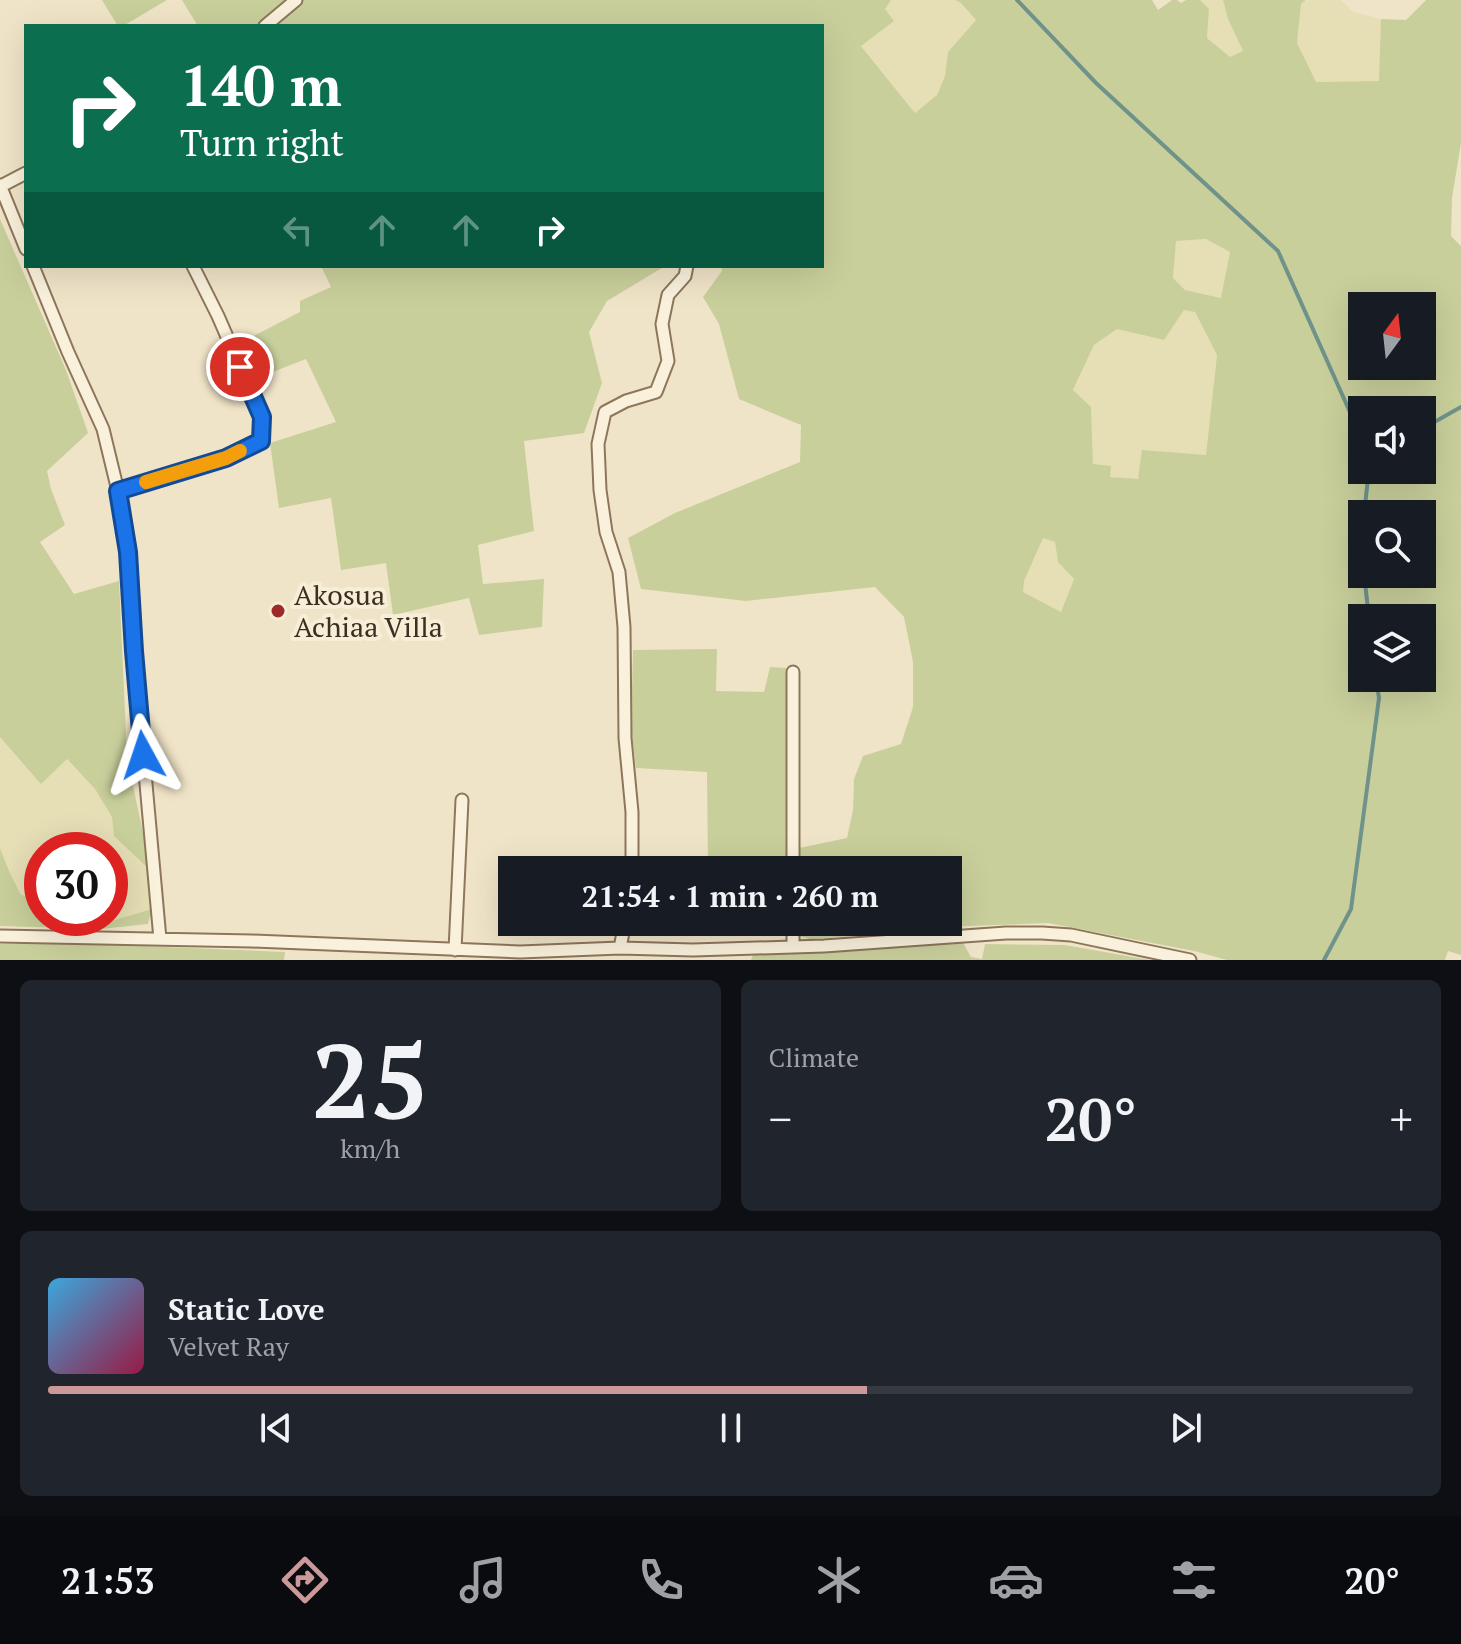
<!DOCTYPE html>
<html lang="en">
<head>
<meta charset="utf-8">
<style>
  body { margin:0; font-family:"PT Serif",serif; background:#20242c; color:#f1f3f6; height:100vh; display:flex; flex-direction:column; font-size:30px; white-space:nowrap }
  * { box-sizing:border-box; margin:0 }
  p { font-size:26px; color:#9ea1a6 }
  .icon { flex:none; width:44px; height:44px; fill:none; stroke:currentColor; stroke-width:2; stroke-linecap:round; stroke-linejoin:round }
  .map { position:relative; height:960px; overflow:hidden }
  .details { display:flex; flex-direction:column; gap:20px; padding:20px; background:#0d0f14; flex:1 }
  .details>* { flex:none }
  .hud { position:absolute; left:24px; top:24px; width:800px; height:244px; border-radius:0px; box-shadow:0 8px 32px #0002; background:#0b6e4f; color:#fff; overflow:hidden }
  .needle { width:52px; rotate:15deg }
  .buttons { position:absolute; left:1348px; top:292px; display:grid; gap:16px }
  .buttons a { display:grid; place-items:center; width:88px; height:88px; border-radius:0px; background:#171b24; box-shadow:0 8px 32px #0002; font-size:40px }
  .speed { position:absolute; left:24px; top:832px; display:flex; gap:16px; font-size:40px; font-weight:700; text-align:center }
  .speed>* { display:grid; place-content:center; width:104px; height:104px; border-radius:50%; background:#171b24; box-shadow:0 8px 32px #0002; line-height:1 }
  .speed .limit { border:12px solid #d22; background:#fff; color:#111 }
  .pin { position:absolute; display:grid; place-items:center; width:68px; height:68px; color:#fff; margin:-34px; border:4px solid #fff; border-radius:50%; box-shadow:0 2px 8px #0007 }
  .me { position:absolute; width:88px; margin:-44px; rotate:355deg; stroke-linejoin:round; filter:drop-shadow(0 0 6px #0008) }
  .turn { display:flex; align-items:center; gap:28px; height:168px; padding:0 24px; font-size:36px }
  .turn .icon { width:104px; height:104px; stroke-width:2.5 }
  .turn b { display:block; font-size:56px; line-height:68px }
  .lanes { display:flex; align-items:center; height:76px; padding:0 24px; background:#0003; justify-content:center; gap:40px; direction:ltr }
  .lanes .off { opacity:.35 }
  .big { font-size:60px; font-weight:800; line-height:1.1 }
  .details .tile { flex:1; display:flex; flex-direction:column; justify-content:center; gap:12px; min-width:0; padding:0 28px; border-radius:12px; background:#20242c }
  .details .dial { align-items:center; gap:0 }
  .dial b { font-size:104px; line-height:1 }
  .song { display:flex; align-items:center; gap:24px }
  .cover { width:96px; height:96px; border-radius:12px; background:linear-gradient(135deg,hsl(200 70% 55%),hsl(340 70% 35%)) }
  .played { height:8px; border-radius:4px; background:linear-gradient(90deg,#cc999b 60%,#363941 60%) }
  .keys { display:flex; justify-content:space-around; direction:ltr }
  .heat { display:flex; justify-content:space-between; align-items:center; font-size:44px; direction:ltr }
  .details .tiles { flex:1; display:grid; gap:20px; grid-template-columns:1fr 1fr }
  .tile:last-child { grid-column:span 2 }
  .trip { position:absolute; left:498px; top:856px; width:464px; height:80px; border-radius:0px; background:#171b24; box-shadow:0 8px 32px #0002; font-weight:800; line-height:80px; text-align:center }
  .dock { display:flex; height:128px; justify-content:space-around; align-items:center; background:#090b0e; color:#9ea1a6 }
  .dock .icon { width:56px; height:56px }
  .dock .selected { color:#cc999b }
  .dock b { font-size:36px; color:#f1f3f6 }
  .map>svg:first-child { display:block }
</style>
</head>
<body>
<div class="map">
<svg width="1461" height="960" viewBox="0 0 1461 960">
  <rect width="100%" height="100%" fill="#f0e4c8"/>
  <path fill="#e6deb5" d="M891 0H955L961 3 976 20 948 52 945 76 937 95 915 113 861 45 893 22 884 9Z
    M1200 0H1223L1228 19 1243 51 1230 58 1207 38 1209 9Z
    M1308 0H1341L1353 12 1381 19 1380 81 1315 82 1297 43 1301 4Z
    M1207 239 1231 252 1221 298 1185 290 1173 278 1176 241Z
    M1184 310 1195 312 1217 355 1206 456 1143 450 1138 480 1110 477 1093 464 1091 407 1073 391 1094 345 1117 329 1164 340Z
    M1043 538 1055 542 1058 562 1074 579 1061 612 1022 592 1024 581Z
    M0 737 41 783 66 759 95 789 112 817 151 871 152 909 111 921 105 918H110V850H42V899L21 895 9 871 0 848Z"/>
  <path fill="#c9cf9b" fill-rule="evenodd" d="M102 0H167L123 26H118Z
    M182 0H891L885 9 894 21 861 46 915 113 937 95 945 76 948 52 976 20 961 3 955 0H1152L1158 10 1172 0H1177L1181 3 1186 0H1200L1209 9 1207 38 1230 57 1243 51 1228 19 1223 0H1306L1301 4 1297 43 1316 82 1379 81 1381 19 1406 20 1426 0H1461V143L1452 198 1451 236 1461 246V955L1448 951 1445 960H1227L1194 951 1048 923 915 928 908 932 810 939 799 936 795 930 796 922H948V870H798L799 848 847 838 853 810 854 779 863 756 901 744 913 707V662L904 617 875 587 746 601 641 589 628 538 675 513 800 462 801 425 739 399 719 324 703 297 722 271 721 266H822V26H198ZM1206 239 1230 252 1221 298 1185 290 1173 278 1176 241ZM1362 306H1422V366H1362ZM1184 310 1195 312 1217 355 1206 455 1142 450 1138 479 1110 477 1111 466 1093 464 1091 407 1073 390 1094 345 1117 329 1164 340ZM1362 410H1422V470H1362ZM1362 514H1422V574H1362ZM1043 538 1055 542 1058 562 1074 579 1061 612 1023 592 1024 581ZM1362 618H1422V678H1362Z
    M0 219 66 370 88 433 47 471 51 489 65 525 40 542 74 594 119 581 127 757 151 871 114 836 112 817 95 789 67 759 41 784 0 737Z
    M321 266H665L607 301 589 332 602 383 584 433 524 441 534 531 478 545 483 584 544 579 542 627 479 635 469 598 393 615 386 563 341 570 331 498 279 508 270 443 336 422 306 359 252 380 238 344 300 312V301L331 287Z
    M717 649 716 691 764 692 770 667 786 668 790 700 787 733 786 870H708L707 772 636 768 631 727 633 650Z
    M0 848 9 871 21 895 42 899V918H105L111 921 152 909 148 924 101 929 0 926Z
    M708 922H785V935H708Z
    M962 941 971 957 982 959 985 944 1065 945 1150 960H751L753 955Z
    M71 943 285 952 284 960H0V944Z"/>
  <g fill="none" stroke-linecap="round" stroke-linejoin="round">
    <path stroke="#6f938a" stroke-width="4" d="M1017 0 1096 83 1278 251 1362 439
      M1422 429 1461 407
      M1364 514 1369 470
      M1362 535V558
      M1364 574 1369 618
      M1324 960 1351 909 1379 698 1376 678"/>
    <g stroke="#8d765c" stroke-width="15">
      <path id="street" d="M265 26 296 0
        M0 185 26 249
        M1 186 26 173
        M33 266 68 352 103 429 118 491 128 552 134 651 160 939
        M118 491 226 458 261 441 262 417 218 316 193 266
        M793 672V870
        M632 870V812L625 738 624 627 619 572 606 532 600 490 598 444 605 412 626 401 656 392 668 361 662 324 668 295 685 276 687 266
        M793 922V947
        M0 936 252 941 520 952 620 948 693 950 824 946 1006 933H1042L1071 935 1190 960
        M620 948 625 922
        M455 950 462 800"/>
    </g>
    <use href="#street" stroke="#faf1dc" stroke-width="11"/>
  </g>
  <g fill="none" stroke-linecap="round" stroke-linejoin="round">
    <g stroke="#114b97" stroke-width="20">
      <path id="route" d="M143 755 134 651 128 552 118 491 226 458 261 441 262 417 240 367"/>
    </g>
    <use href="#route" stroke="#1a73e8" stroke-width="14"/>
    <path stroke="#f59e0b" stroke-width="14" d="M146 482 226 458 240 451"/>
  </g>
  <circle fill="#9e2a2b" stroke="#f7eed8" stroke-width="3" cx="278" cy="611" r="8"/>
  <g text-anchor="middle" stroke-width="8" stroke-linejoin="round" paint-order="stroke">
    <g font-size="28" fill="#3d2e20" stroke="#f7eed8" text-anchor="start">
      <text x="294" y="605">Akosua<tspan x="294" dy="32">Achiaa Villa</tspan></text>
    </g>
  </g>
</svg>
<div class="buttons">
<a><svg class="needle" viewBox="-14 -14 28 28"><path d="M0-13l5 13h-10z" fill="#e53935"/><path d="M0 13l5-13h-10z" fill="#9ea1a6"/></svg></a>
<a><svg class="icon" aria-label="sound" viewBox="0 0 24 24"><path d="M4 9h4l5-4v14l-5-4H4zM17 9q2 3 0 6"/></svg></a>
<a><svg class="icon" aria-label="search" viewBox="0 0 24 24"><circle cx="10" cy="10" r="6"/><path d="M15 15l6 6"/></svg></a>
<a><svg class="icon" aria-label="layers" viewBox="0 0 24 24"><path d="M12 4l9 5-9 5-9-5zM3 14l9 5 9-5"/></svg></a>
</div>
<div class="speed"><div class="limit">30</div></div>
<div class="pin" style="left:240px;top:367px;background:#d93025"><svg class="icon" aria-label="arrive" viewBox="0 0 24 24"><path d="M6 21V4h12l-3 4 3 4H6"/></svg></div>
<svg class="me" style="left:143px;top:755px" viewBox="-20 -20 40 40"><path d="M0-17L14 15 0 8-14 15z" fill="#1a73e8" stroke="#fff" stroke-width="4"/></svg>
<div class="trip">21:54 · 1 min · 260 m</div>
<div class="hud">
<div class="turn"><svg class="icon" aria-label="right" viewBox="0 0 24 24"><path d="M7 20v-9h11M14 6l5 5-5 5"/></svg><div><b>140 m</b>Turn right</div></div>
<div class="lanes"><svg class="icon off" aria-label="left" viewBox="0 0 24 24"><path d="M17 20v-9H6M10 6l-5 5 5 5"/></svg><svg class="icon off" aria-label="ahead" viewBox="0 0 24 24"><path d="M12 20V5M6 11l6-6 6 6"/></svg><svg class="icon off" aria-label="ahead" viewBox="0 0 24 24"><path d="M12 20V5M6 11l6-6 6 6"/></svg><svg class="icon" aria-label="right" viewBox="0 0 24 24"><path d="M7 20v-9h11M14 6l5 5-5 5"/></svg></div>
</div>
</div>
<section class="details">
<div class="tiles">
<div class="tile dial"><b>25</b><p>km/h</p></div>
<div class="tile"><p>Climate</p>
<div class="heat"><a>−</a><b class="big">20°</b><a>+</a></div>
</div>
<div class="tile">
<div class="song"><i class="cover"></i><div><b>Static Love</b><p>Velvet Ray</p></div></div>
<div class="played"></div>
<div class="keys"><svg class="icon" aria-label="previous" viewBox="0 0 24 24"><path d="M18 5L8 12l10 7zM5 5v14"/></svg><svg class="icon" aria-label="pause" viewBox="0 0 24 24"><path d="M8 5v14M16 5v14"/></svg><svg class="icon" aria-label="next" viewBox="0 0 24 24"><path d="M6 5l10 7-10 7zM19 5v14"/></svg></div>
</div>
</div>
</section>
<nav class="dock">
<b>21:53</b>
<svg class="icon selected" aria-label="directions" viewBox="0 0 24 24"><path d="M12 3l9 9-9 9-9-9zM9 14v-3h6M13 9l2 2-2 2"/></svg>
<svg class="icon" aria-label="music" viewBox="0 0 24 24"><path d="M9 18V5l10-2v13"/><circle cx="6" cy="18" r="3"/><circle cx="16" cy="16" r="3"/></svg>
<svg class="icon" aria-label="phone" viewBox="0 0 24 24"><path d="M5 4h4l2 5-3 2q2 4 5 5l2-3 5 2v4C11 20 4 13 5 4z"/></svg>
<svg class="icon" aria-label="climate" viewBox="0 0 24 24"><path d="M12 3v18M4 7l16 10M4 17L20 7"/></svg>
<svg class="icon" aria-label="car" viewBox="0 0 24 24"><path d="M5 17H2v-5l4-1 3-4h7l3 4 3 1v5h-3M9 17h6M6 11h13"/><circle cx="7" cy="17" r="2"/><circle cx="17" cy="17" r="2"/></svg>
<svg class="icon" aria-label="filters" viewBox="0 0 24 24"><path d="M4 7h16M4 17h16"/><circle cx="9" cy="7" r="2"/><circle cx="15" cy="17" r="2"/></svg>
<b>20°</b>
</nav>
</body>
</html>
